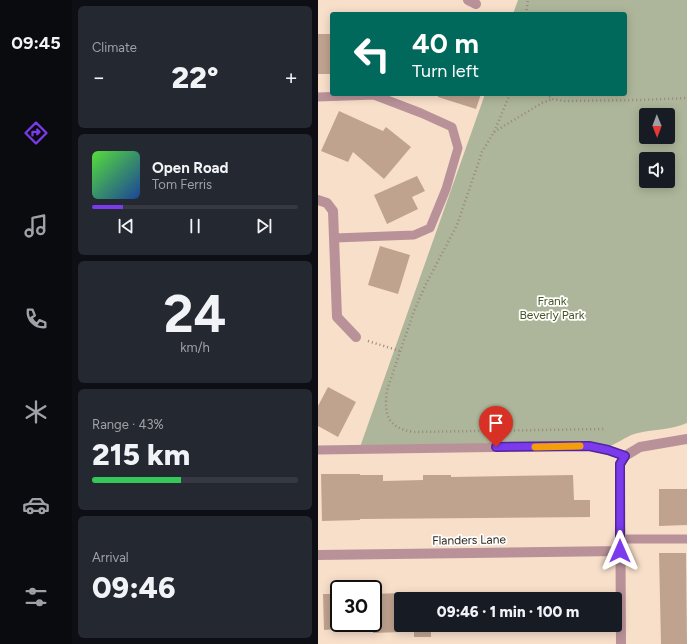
<!DOCTYPE html>
<html lang="en">
<head>
<meta charset="utf-8">
<style>
  body { margin:0; font-family:Figtree,sans-serif; background:#242831; color:#f1f3f6; height:100vh; display:flex; flex-direction:column; font-size:15px; white-space:nowrap }
  * { box-sizing:border-box; margin:0 }
  p { font-size:13px; color:#9ea1a6 }
  .icon { flex:none; width:22px; height:22px; fill:none; stroke:currentColor; stroke-width:2; stroke-linecap:round; stroke-linejoin:round }
  .map { position:relative; flex:1; overflow:hidden }
  .details { display:flex; flex-direction:column; gap:6px; padding:6px; background:#0d0f14; width:246px }
  .details>* { flex:none }
  .banner { position:absolute; left:12px; top:12px; width:297px; height:84px; border-radius:4px; box-shadow:0 2px 10px #0003; background:#00695c; color:#fff; overflow:hidden }
  .needle { width:26px; rotate:179deg }
  .fabs { position:absolute; left:321px; top:108px; display:grid; gap:8px }
  .fabs a { display:grid; place-items:center; width:36px; height:36px; border-radius:4px; background:#171b24; box-shadow:0 2px 10px #0003; font-size:20px }
  .speed { position:absolute; left:12px; top:580px; display:flex; gap:8px; font-size:20px; font-weight:700; text-align:center }
  .speed>* { display:grid; place-content:center; width:52px; height:52px; border-radius:50%; background:#171b24; box-shadow:0 2px 10px #0003; line-height:1 }
  .speed .limit { border:2px solid #111; border-radius:6px; background:#fff; color:#111 }
  .pin { position:absolute; display:grid; place-items:center; width:34px; height:34px; color:#fff; margin:-41px -17px; border-radius:50% 50% 50% 0; rotate:-45deg; box-shadow:0 0 4px #0007 }
  .pin .icon { rotate:45deg }
  .me { position:absolute; width:44px; margin:-22px; rotate:0deg; stroke-linejoin:round; filter:drop-shadow(0 0 3px #0008) }
  .turn { display:flex; align-items:center; gap:14px; height:84px; padding:0 16px; font-size:18px }
  .turn .icon { width:52px; height:52px; stroke-width:2.5 }
  .turn b { display:block; font-size:28px; line-height:34px }
  .big { font-size:30px; font-weight:800; line-height:1.1 }
  .details .widget { flex:1; display:flex; flex-direction:column; justify-content:center; gap:6px; min-width:0; padding:0 14px; border-radius:6px; background:#242831 }
  .details .dial { align-items:center; gap:0 }
  .dial b { font-size:52px; line-height:1 }
  .song { display:flex; align-items:center; gap:12px }
  .cover { width:48px; height:48px; border-radius:6px; background:linear-gradient(135deg,hsl(110 70% 55%),hsl(220 70% 35%)) }
  .played { height:4px; border-radius:2px; background:linear-gradient(90deg,#7c3aed 15%,#363941 15%) }
  .keys { display:flex; justify-content:space-around; direction:ltr }
  .heat { display:flex; justify-content:space-between; align-items:center; font-size:22px; direction:ltr }
  .charge { height:6px; border-radius:3px; background:linear-gradient(90deg,#34c759 43%,#363941 0) }
  .trip { position:absolute; left:76px; top:592px; width:228px; height:40px; border-radius:4px; background:#171b24; box-shadow:0 2px 10px #0003; font-weight:800; line-height:40px; text-align:center }
  main { display:flex; flex:1; min-height:0 }
  .tabs { display:flex; flex-direction:column; width:72px; justify-content:space-around; align-items:center; background:#090b0e; color:#9ea1a6 }
  .tabs .icon { width:28px; height:28px }
  .tabs .on { color:#7c3aed }
  .tabs b { font-size:18px; color:#f1f3f6 }
  .map>svg:first-child { display:block }
</style>
</head>
<body>
<main>
<nav class="tabs">
<b>09:45</b>
<svg class="icon on" aria-label="directions" viewBox="0 0 24 24"><path d="M12 3l9 9-9 9-9-9zM9 14v-3h6M13 9l2 2-2 2"/></svg>
<svg class="icon" aria-label="music" viewBox="0 0 24 24"><path d="M9 18V5l10-2v13"/><circle cx="6" cy="18" r="3"/><circle cx="16" cy="16" r="3"/></svg>
<svg class="icon" aria-label="phone" viewBox="0 0 24 24"><path d="M5 4h4l2 5-3 2q2 4 5 5l2-3 5 2v4C11 20 4 13 5 4z"/></svg>
<svg class="icon" aria-label="climate" viewBox="0 0 24 24"><path d="M12 3v18M4 7l16 10M4 17L20 7"/></svg>
<svg class="icon" aria-label="car" viewBox="0 0 24 24"><path d="M5 17H2v-5l4-1 3-4h7l3 4 3 1v5h-3M9 17h6M6 11h13"/><circle cx="7" cy="17" r="2"/><circle cx="17" cy="17" r="2"/></svg>
<svg class="icon" aria-label="filters" viewBox="0 0 24 24"><path d="M4 7h16M4 17h16"/><circle cx="9" cy="7" r="2"/><circle cx="15" cy="17" r="2"/></svg>
</nav>
<section class="details">
<div class="widget"><p>Climate</p>
<div class="heat"><a>−</a><b class="big">22°</b><a>+</a></div>
</div>
<div class="widget">
<div class="song"><i class="cover"></i><div><b>Open Road</b><p>Tom Ferris</p></div></div>
<div class="played"></div>
<div class="keys"><svg class="icon" aria-label="previous" viewBox="0 0 24 24"><path d="M18 5L8 12l10 7zM5 5v14"/></svg><svg class="icon" aria-label="pause" viewBox="0 0 24 24"><path d="M8 5v14M16 5v14"/></svg><svg class="icon" aria-label="next" viewBox="0 0 24 24"><path d="M6 5l10 7-10 7zM19 5v14"/></svg></div>
</div>
<div class="widget dial"><b>24</b><p>km/h</p></div>
<div class="widget"><p>Range · 43%</p><b class="big">215 km</b><div class="charge"></div></div>
<div class="widget"><p>Arrival</p><b class="big">09:46</b></div>
</section>
<div class="map">
<svg width="369" height="644" viewBox="0 0 369 644">
  <rect width="100%" height="100%" fill="#f8dfca"/>
  <path fill="#adb69a" fill-rule="evenodd" d="M200 0H369V423C353 430 336 429 320 433 310 435 302 442 292 446L42 447 167 94H307V14H195ZM328 115H350V137H328ZM328 159H350V181H328Z"/>
  <path fill="#c0a38f" d="M0 34H14V74H0Z
    M120 94H163L158 109 120 97Z
    M21 111 65 131 68 127 93 147 66 179 35 152 30 162 3 151Z
    M99 176 107 191 94 197 100 209 69 224 56 195Z
    M62 246 92 255 80 294 50 285Z
    M10 387 38 402 20 437 0 426V406Z
    M3 474H42V475H65V481L105 480V475H133V477L255 475 256 500H272V517L42 519V520L4 521Z
    M341 489H369V525L341 526Z
    M341 553H368L369 644H343Z
    M83 593V632L55 633V594Z
    M5 594H21V629L6 630Z
    M96 625H113V637H96Z"/>
  <g fill="none" stroke-linecap="round" stroke-linejoin="round">
    <path stroke="#988678" stroke-width="2.5" stroke-dasharray="1 3" stroke-linecap="butt" d="M208 14 210 0
      M192 94 176 132 164 152 139 225 108 284 96 311 69 390C66 415 69 428 96 432L288 429
      M228 94 235 99 247 101 322 100 369 98
      M176 132 224 103 234 99
      M50 341 82 351"/>
    <path stroke="#b99299" stroke-width="9" d="M0 97 56 95 103 113 134 127 140 148 128 189 112 228 96 235 17 238
      M0 450 271 446 290 450 307 456
      M302 539H369"/>
    <path stroke="#b99299" stroke-width="10" d="M150 0 158 4
      M0 200 9 203 15 211 19 317 38 337
      M0 555 302 551
      M303 644 302 464 307 456 322 447 369 439"/>
  </g>
  <g fill="none" stroke-linecap="round" stroke-linejoin="round">
    <g stroke="#51269a" stroke-width="10">
      <path id="route" d="M178 447 271 446 290 450 307 456 302 464V551"/>
    </g>
    <use href="#route" stroke="#7c3aed" stroke-width="7"/>
    <path stroke="#f59e0b" stroke-width="7" d="M217 447 262 446"/>
  </g>
  <g text-anchor="middle" stroke-width="3.5" stroke-linejoin="round" paint-order="stroke">
    <g font-size="12" fill="#475523" stroke="#fff">
      <text x="234" y="305">Frank<tspan x="234" dy="14">Beverly Park</tspan></text>
    </g>
    <g font-size="12" fill="#30271f" stroke="#fff">
      <text transform="translate(151 540) rotate(-1)" y="4">Flanders Lane</text>
    </g>
  </g>
</svg>
<div class="fabs">
<a><svg class="needle" viewBox="-14 -14 28 28"><path d="M0-13l5 13h-10z" fill="#e53935"/><path d="M0 13l5-13h-10z" fill="#9ea1a6"/></svg></a>
<a><svg class="icon" aria-label="sound" viewBox="0 0 24 24"><path d="M4 9h4l5-4v14l-5-4H4zM17 9q2 3 0 6"/></svg></a>
</div>
<div class="speed"><div class="limit">30</div></div>
<div class="pin" style="left:178px;top:447px;background:#d93025"><svg class="icon" aria-label="arrive" viewBox="0 0 24 24"><path d="M6 21V4h12l-3 4 3 4H6"/></svg></div>
<svg class="me" style="left:302px;top:551px" viewBox="-20 -20 40 40"><path d="M0-17L14 15 0 8-14 15z" fill="#7c3aed" stroke="#fff" stroke-width="4"/></svg>
<div class="trip">09:46 · 1 min · 100 m</div>
<div class="banner">
<div class="turn"><svg class="icon" aria-label="left" viewBox="0 0 24 24"><path d="M17 20v-9H6M10 6l-5 5 5 5"/></svg><div><b>40 m</b>Turn left</div></div>
</div>
</div>
</main>
</body>
</html>
